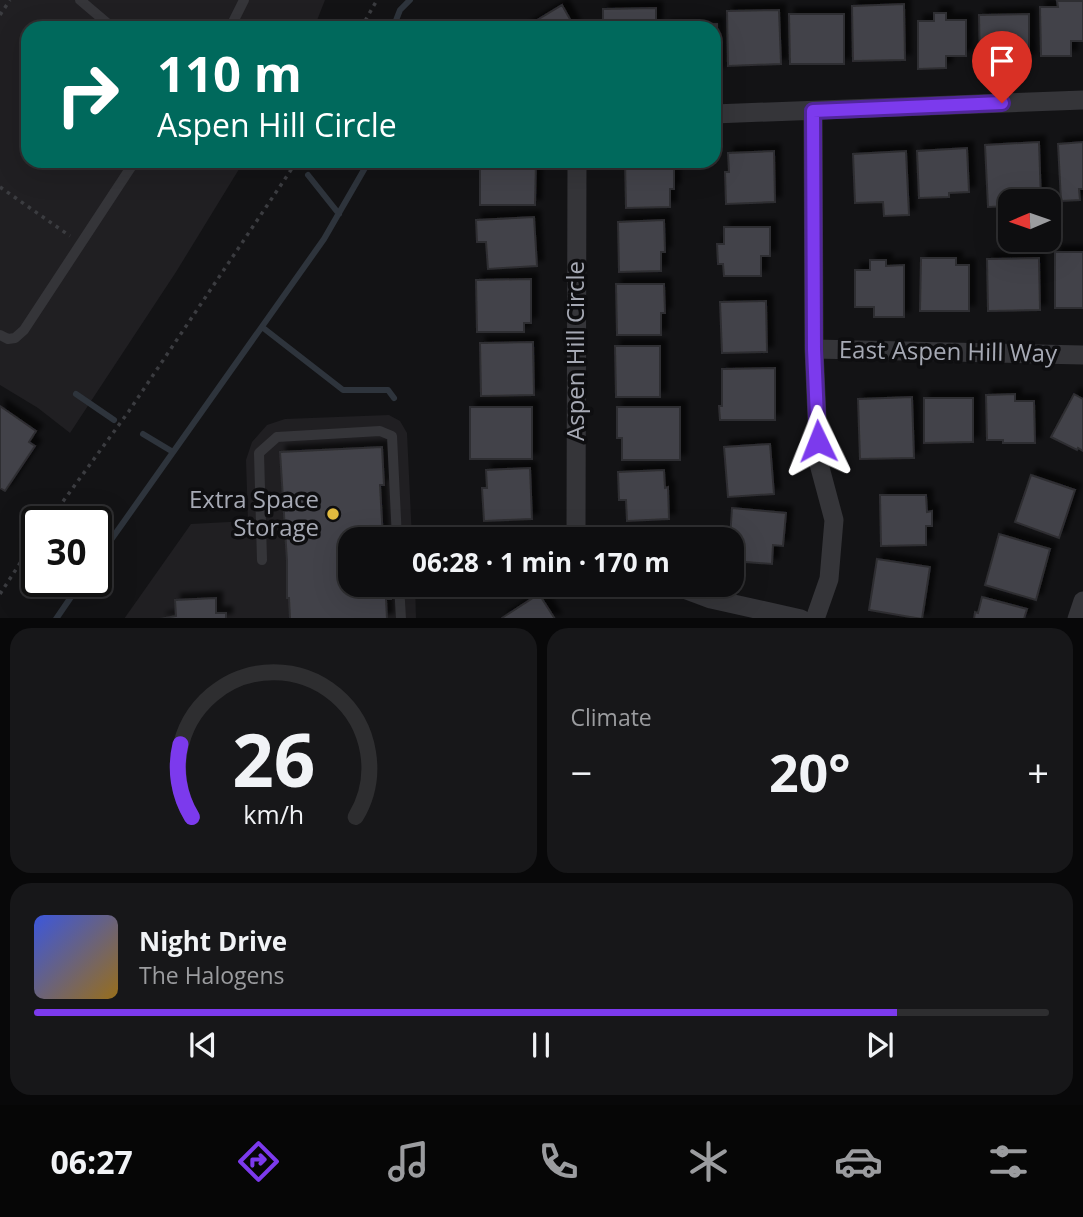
<!DOCTYPE html>
<html lang="en">
<head>
<meta charset="utf-8">
<style>
  body { margin:0; font-family:"Open Sans",sans-serif; background:#171719; color:#f1f3f6; height:100vh; display:flex; flex-direction:column; font-size:26px; white-space:nowrap }
  * { box-sizing:border-box; margin:0 }
  p { font-size:23px; color:#9b9c9f }
  .icon { flex:none; width:38px; height:38px; fill:none; stroke:currentColor; stroke-width:2; stroke-linecap:round; stroke-linejoin:round }
  .map { position:relative; height:618px; overflow:hidden }
  .details { display:flex; flex-direction:column; gap:10px; padding:10px; background:#080809; flex:1 }
  .details>* { flex:none }
  .hud { position:absolute; left:21px; top:21px; width:700px; height:147px; border-radius:21px; box-shadow:0 7px 28px #0002,0 0 0 2px #2e2e30; background:#00695c; color:#fff; overflow:hidden }
  .needle { width:46px; rotate:268deg }
  .controls { position:absolute; left:998px; top:189px; display:grid; gap:14px }
  .controls a { display:grid; place-items:center; width:63px; height:63px; border-radius:14px; background:#0e0e10; box-shadow:0 7px 28px #0002,0 0 0 2px #2e2e30; font-size:35px }
  .speed { position:absolute; left:21px; top:506px; display:flex; gap:14px; font-size:35px; font-weight:700; text-align:center }
  .speed>* { display:grid; place-content:center; width:91px; height:91px; border-radius:50%; background:#0e0e10; box-shadow:0 7px 28px #0002,0 0 0 2px #2e2e30; line-height:1 }
  .speed .limit { border:4px solid #111; border-radius:10px; background:#fff; color:#111 }
  .pin { position:absolute; display:grid; place-items:center; width:60px; height:60px; color:#fff; margin:-72px -30px; border-radius:50% 50% 50% 0; rotate:-45deg; box-shadow:0 0 7px #0007 }
  .pin .icon { rotate:45deg }
  .me { position:absolute; width:77px; margin:-38px; rotate:358deg; stroke-linejoin:round; filter:drop-shadow(0 0 5px #0008) }
  .turn { display:flex; align-items:center; gap:24px; height:147px; padding:0 21px; font-size:32px }
  .turn .icon { width:91px; height:91px; stroke-width:2.5 }
  .turn b { display:block; font-size:49px; line-height:60px }
  .big { font-size:52px; font-weight:700; line-height:1.1 }
  .details .widget { flex:1; display:flex; flex-direction:column; justify-content:center; gap:10px; min-width:0; padding:0 24px; border-radius:21px; background:#171719 }
  .details .dial { align-items:center; gap:0 }
  .dial svg { height:182px; overflow:visible; fill:none; stroke:#2e2e30; stroke-width:7; stroke-linecap:round; text-anchor:middle }
  .dial text { fill:#f1f3f6; stroke:none }
  .song { display:flex; align-items:center; gap:21px }
  .cover { width:84px; height:84px; border-radius:10px; background:linear-gradient(135deg,hsl(230 70% 55%),hsl(40 70% 35%)) }
  .played { height:7px; border-radius:4px; background:linear-gradient(90deg,#7c3aed 85%,#2e2e30 85%) }
  .keys { display:flex; justify-content:space-around; direction:ltr }
  .heat { display:flex; justify-content:space-between; align-items:center; font-size:38px; direction:ltr }
  .details .tiles { flex:1; display:grid; gap:10px; grid-template-columns:1fr 1fr }
  .widget:last-child { grid-column:span 2 }
  .trip { position:absolute; left:338px; top:527px; width:406px; height:70px; border-radius:21px; background:#0e0e10; box-shadow:0 7px 28px #0002,0 0 0 2px #2e2e30; font-weight:700; line-height:70px; text-align:center }
  .tabs { display:flex; height:112px; justify-content:space-around; align-items:center; background:#060606; color:#9b9c9f }
  .tabs .icon { width:49px; height:49px }
  .tabs .active { color:#7c3aed }
  .tabs b { font-size:32px; color:#f1f3f6 }
  .map>svg:first-child { display:block }
</style>
</head>
<body>
<div class="map">
<svg width="1083" height="619" viewBox="0 0 1083 619">
  <defs>
    <filter id="shadow"><feDropShadow dx="6" dy="-6" stdDeviation="2" flood-color="#0009"/></filter>
  </defs>
  <rect width="100%" height="100%" fill="#131315"/>
  <path fill="#201f22" d="M0 0H325L314 28H28V161H244L176 272 70 433 38 408 0 385Z
    M389 415 400 421 407 433 412 539H350V584L415 585 416 618 124 619 191 524 248 521 246 460 252 442 267 425 285 419Z"/>
  <g fill="none" stroke-linecap="round" stroke-linejoin="round">
    <path stroke="#2e343c" stroke-width="6" d="M393 28 400 10 410 0
      M308 175 339 214
      M262 327 343 390H388L394 398
      M76 394 114 420
      M143 434 173 452
      M96 561 324 239 369 161
      M56 619 82 581"/>
  </g>
  <path fill="#434348" stroke="#2e2d31" stroke-width="2" filter="url(#shadow)" d="M1057 1H1083V41H1071V56H1041L1040 7H1058Z
    M904 4 905 60 853 61 852 6Z
    M562 5 575 28H524Z
    M656 8V28H603V9Z
    M779 10 781 64 728 66 727 11Z
    M934 13H946V20H966V56H946V68L918 69V21H934Z
    M789 14H844V64H790Z
    M1029 14V60H1009V65H980L979 15Z
    M717 24 718 73H714V28H665V26Z
    M1039 142 1041 201H1010V206L988 207 985 145Z
    M1083 142V189H1079L1080 200 1061 201 1058 144Z
    M967 148 969 192 949 193V197L919 198 917 151Z
    M774 151 775 202 726 204 725 172H729L728 153Z
    M906 151 909 215 884 216 883 202 855 203 853 154Z
    M480 161H536L535 205H480Z
    M625 161H674V189H670V207L626 208Z
    M534 217 537 266 488 269 486 242H477L476 220Z
    M664 220 665 252H661V271L619 272 618 222Z
    M724 227H770V256H761V276H724L723 264H718L717 244H724Z
    M1055 252H1083V308H1055Z
    M921 258H956V265H969V311H920Z
    M1039 258 1040 310 988 311 987 259Z
    M870 260H886V266L904 265V317H874V307H855V270H870Z
    M531 279V323H524V332H477L476 280Z
    M616 284H664L665 313H661V335H617Z
    M766 301 767 352 722 353 720 302Z
    M533 342 534 395 481 396 480 343Z
    M615 346H660V397H616Z
    M775 368V420H720L719 406H722V369Z
    M1015 394V401H1034L1035 443H1003V440H987L986 395Z
    M1074 394 1083 399V451L1078 448 1077 450 1051 437Z
    M912 397 914 458 860 459 858 399Z
    M924 398H973V442L924 443Z
    M0 406 36 431 29 442 35 446 5 491 0 488Z
    M470 407H532V459H470Z
    M617 407H680V460H622V438H617Z
    M770 444 774 494 728 497 724 447Z
    M382 447 384 485H380L383 539H350V584H390L391 599H386L387 619H290L289 598H287V561L280 452Z
    M530 468 532 519 484 521 482 488H487L486 470Z
    M664 470 665 488 668 487 669 519 627 521 626 500H619L618 472Z
    M1031 475 1075 490 1059 538 1015 522Z
    M880 495H926L927 512 932 511V526H926V545L881 546Z
    M732 508 786 513 783 546 773 545 772 564 732 561 730 539Z
    M999 534 1050 549 1036 600 985 585Z
    M525 535 526 539H469L468 538Z
    M877 559 930 567 922 619 869 610Z
    M539 594 555 619H502V618Z
    M982 597 1027 609 1024 619H974L975 612 978 613Z
    M216 598V613H226V619H160L176 616 175 600Z"/>
  <g fill="none" stroke-linecap="round" stroke-linejoin="round">
    <path stroke="#3b3c40" stroke-width="3.5" stroke-dasharray="3.5 5" stroke-linecap="butt" d="M0 15 10 0
      M361 28 377 0
      M0 187 70 236
      M48 522 129 411 297 161
      M0 594 37 537"/>
    <path stroke="#353539" stroke-width="10" d="M80 0 113 28
      M230 28 244 0
      M0 335 8 339 15 338 24 330 135 161
      M262 560 259 453 277 437 380 431 392 436 397 539
      M399 584 401 619"/>
    <path stroke="#353539" stroke-width="19" d="M813 111 814 349 819 464 834 520 829 579 815 619
      M714 114 1083 100
      M577 161 576 531 582 539
      M814 349 1083 355
      M671 584 711 599 801 619
      M1077 619 1083 601"/>
  </g>
  <g fill="none" stroke-linecap="round" stroke-linejoin="round">
    <g stroke="#51269a" stroke-width="18">
      <path id="route" d="M818 441 814 349 813 111 1002 103"/>
    </g>
    <use href="#route" stroke="#7c3aed" stroke-width="12"/>
  </g>
  <circle fill="#e1ba3f" stroke="#0e0e10" stroke-width="2.5" cx="333" cy="514" r="7"/>
  <g text-anchor="middle" stroke-width="7" stroke-linejoin="round" paint-order="stroke">
    <g font-size="24" fill="#a6a9b4" stroke="#0e0e10">
      <text transform="translate(576 351) rotate(-90)" y="8">Aspen Hill Circle</text>
      <text transform="translate(948 352) rotate(1)" y="8">East Aspen Hill Way</text>
    </g>
    <g font-size="24" fill="#a6a9b4" stroke="#0e0e10" text-anchor="end">
      <text x="319" y="508">Extra Space<tspan x="319" dy="28">Storage</tspan></text>
    </g>
  </g>
</svg>
<div class="controls">
<a><svg class="needle" viewBox="-14 -14 28 28"><path d="M0-13l5 13h-10z" fill="#e53935"/><path d="M0 13l5-13h-10z" fill="#9b9c9f"/></svg></a>
</div>
<div class="speed"><div class="limit">30</div></div>
<div class="pin" style="left:1002px;top:103px;background:#d93025"><svg class="icon" aria-label="arrive" viewBox="0 0 24 24"><path d="M6 21V4h12l-3 4 3 4H6"/></svg></div>
<svg class="me" style="left:818px;top:441px" viewBox="-20 -20 40 40"><path d="M0-17L14 15 0 8-14 15z" fill="#7c3aed" stroke="#fff" stroke-width="4"/></svg>
<div class="trip">06:28 · 1 min · 170 m</div>
<div class="hud">
<div class="turn"><svg class="icon" aria-label="right" viewBox="0 0 24 24"><path d="M7 20v-9h11M14 6l5 5-5 5"/></svg><div><b>110 m</b>Aspen Hill Circle</div></div>
</div>
</div>
<section class="details">
<div class="tiles">
<div class="widget dial"><svg viewBox="0 0 100 80">
<path d="M14 69A42 42 0 1 1 86 69"/>
<path d="M14 69A42 42 0 0 1 9 37" stroke="#7c3aed"/>
<text x="50" y="56" font-size="32" font-weight="700">26</text>
<text x="50" y="72" font-size="11">km/h</text>
</svg></div>
<div class="widget"><p>Climate</p>
<div class="heat"><a>−</a><b class="big">20°</b><a>+</a></div>
</div>
<div class="widget">
<div class="song"><i class="cover"></i><div><b>Night Drive</b><p>The Halogens</p></div></div>
<div class="played"></div>
<div class="keys"><svg class="icon" aria-label="previous" viewBox="0 0 24 24"><path d="M18 5L8 12l10 7zM5 5v14"/></svg><svg class="icon" aria-label="pause" viewBox="0 0 24 24"><path d="M8 5v14M16 5v14"/></svg><svg class="icon" aria-label="next" viewBox="0 0 24 24"><path d="M6 5l10 7-10 7zM19 5v14"/></svg></div>
</div>
</div>
</section>
<nav class="tabs">
<b>06:27</b>
<svg class="icon active" aria-label="directions" viewBox="0 0 24 24"><path d="M12 3l9 9-9 9-9-9zM9 14v-3h6M13 9l2 2-2 2"/></svg>
<svg class="icon" aria-label="music" viewBox="0 0 24 24"><path d="M9 18V5l10-2v13"/><circle cx="6" cy="18" r="3"/><circle cx="16" cy="16" r="3"/></svg>
<svg class="icon" aria-label="phone" viewBox="0 0 24 24"><path d="M5 4h4l2 5-3 2q2 4 5 5l2-3 5 2v4C11 20 4 13 5 4z"/></svg>
<svg class="icon" aria-label="climate" viewBox="0 0 24 24"><path d="M12 3v18M4 7l16 10M4 17L20 7"/></svg>
<svg class="icon" aria-label="car" viewBox="0 0 24 24"><path d="M5 17H2v-5l4-1 3-4h7l3 4 3 1v5h-3M9 17h6M6 11h13"/><circle cx="7" cy="17" r="2"/><circle cx="17" cy="17" r="2"/></svg>
<svg class="icon" aria-label="filters" viewBox="0 0 24 24"><path d="M4 7h16M4 17h16"/><circle cx="9" cy="7" r="2"/><circle cx="15" cy="17" r="2"/></svg>
</nav>
</body>
</html>
